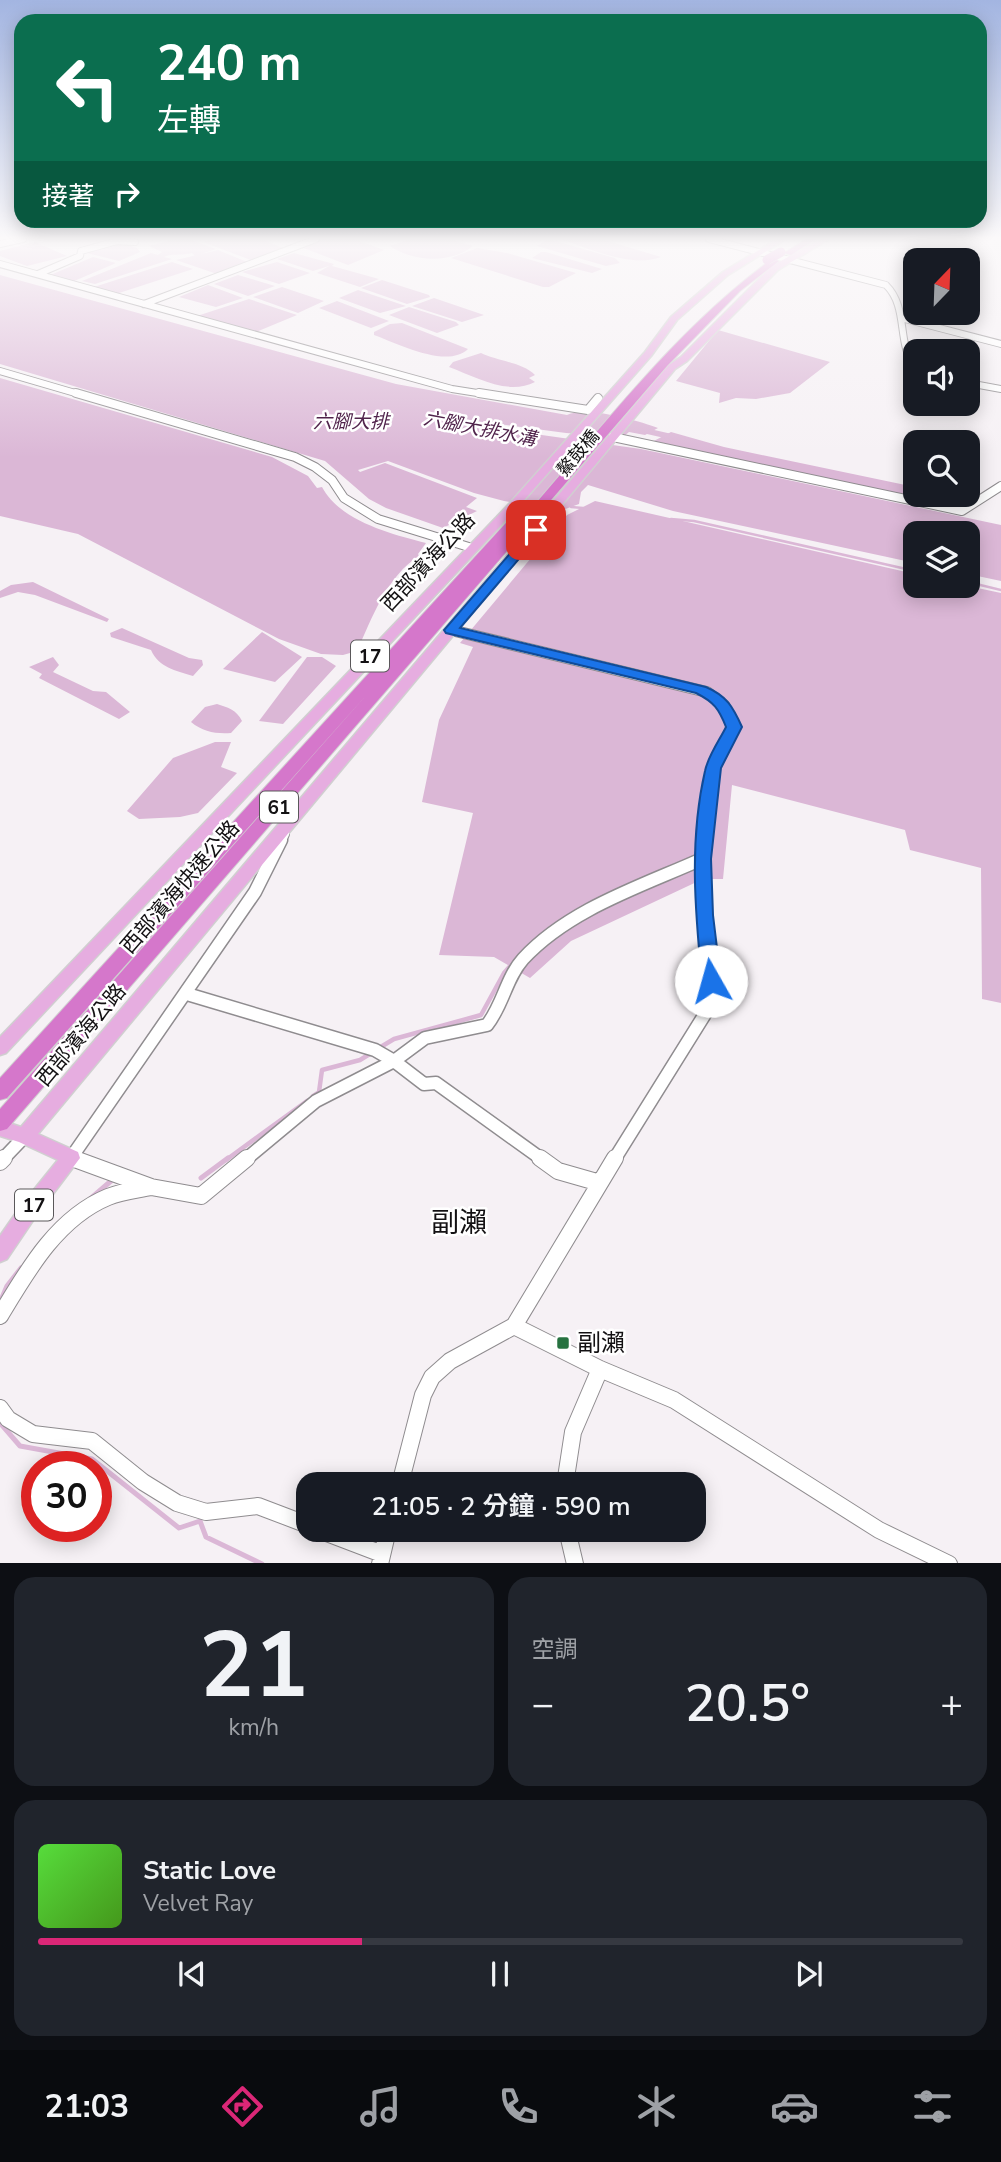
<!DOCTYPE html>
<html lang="zh-TW">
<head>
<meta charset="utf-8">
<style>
  body { margin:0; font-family:"Nunito Sans","Noto Sans TC",sans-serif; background:#20242c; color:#f1f3f6; height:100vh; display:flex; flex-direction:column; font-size:26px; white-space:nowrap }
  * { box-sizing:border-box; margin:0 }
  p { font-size:23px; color:#9ea1a6 }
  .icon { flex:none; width:38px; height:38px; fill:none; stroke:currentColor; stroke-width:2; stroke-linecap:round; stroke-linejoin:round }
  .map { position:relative; height:1563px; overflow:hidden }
  .sheet { display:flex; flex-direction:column; gap:14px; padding:14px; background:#0d0f14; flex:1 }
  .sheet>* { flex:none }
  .top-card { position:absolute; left:14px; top:14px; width:973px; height:214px; border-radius:21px; box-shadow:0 4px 18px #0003; background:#0b6e4f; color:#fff; overflow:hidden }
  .needle { width:46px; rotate:23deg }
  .tools { position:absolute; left:903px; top:248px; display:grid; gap:14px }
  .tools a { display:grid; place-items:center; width:77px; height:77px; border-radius:14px; background:#171b24; box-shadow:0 4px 18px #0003; font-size:35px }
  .speed { position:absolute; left:21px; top:1451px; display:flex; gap:14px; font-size:35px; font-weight:700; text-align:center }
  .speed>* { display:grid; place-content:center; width:91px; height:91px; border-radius:50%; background:#171b24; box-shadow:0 4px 18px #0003; line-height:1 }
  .speed .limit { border:10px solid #d22; background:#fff; color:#111 }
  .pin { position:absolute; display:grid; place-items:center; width:60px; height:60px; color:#fff; margin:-30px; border-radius:14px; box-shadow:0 4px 10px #0006 }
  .me { position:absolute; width:77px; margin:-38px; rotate:353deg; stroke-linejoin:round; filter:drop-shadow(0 0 5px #0008) }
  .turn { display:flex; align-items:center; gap:24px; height:147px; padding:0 28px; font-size:32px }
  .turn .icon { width:91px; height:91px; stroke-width:2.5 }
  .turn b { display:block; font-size:49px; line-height:60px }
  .then { display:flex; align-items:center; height:66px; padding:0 28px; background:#0003; gap:14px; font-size:26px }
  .big { font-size:52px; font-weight:600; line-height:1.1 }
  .sheet .card { flex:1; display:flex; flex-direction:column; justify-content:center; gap:10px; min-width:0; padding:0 24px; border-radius:21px; background:#20242c }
  .sheet .dial { align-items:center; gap:0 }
  .dial b { font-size:91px; line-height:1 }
  .song { display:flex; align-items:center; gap:21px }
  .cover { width:84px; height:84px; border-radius:10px; background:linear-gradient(135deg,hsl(110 70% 55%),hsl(100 70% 35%)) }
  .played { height:7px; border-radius:4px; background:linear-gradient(90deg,#db2777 35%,#363941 35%) }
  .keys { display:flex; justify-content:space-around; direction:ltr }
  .heat { display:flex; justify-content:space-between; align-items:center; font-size:38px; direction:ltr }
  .sheet .tiles { flex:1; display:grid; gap:14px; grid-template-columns:1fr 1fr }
  .card:last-child { grid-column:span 2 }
  .trip { position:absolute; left:296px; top:1472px; width:410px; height:70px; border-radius:21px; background:#171b24; box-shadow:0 4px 18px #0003; font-weight:600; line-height:70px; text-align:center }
  .tabs { display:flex; height:112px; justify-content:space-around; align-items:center; background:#090b0e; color:#9ea1a6 }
  .tabs .icon { width:49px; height:49px }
  .tabs .current { color:#db2777 }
  .tabs b { font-size:32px; color:#f1f3f6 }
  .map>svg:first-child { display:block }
</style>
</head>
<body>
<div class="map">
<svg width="1001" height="1564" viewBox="0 0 1001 1564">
  <rect width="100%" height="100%" fill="#f6f1f5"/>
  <path fill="#dbb7d6" d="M176 239H189L216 249 195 256 192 253C183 256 171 253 164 257L172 259 95 284 82 281 151 253 158 255 162 252 149 246Z
    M214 239H261L283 248 256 262 203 242Z
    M323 239H354L384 250 348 265 301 247Z
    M410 239H449L473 246C451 264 413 262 390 246Z
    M548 239 615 258 620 263 606 266 537 246Z
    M561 239H601L661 257C631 268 590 249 561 239Z
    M35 242 67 256 27 266 0 256V251Z
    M121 243 137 248 140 252 119 261 87 253Z
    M477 248 507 253 576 273 549 287H543L451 258Z
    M218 250 252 264 217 274 176 260Z
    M541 252H546L602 269 592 273 532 258Z
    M294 253 334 264 332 266 379 279 360 287 317 273 329 266 313 271 277 259Z
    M93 257 116 263 72 282 48 276Z
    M172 262 193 269 116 294 94 287Z
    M277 262 310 273 279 284 242 272Z
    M0 275 396 384 567 415C587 406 636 420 658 428L645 435 629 432 623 437 566 433 460 419 448 413 442 421 641 449 1001 525V581L968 574V534H915V563L673 511 588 485 581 492 579 504 560 511 504 501 474 493 388 461 358 470 360 472 385 463 477 498 466 507 477 511 443 528 386 508 369 499 325 461 0 364Z
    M238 275 275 286 248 296 214 284Z
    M382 280 429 295 430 297 407 304 361 288Z
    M208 285 243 298 216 307 179 297Z
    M282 287 324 301 298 313 253 297Z
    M358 290 406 306 380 313 339 298Z
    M434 298 484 315 462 322 412 306Z
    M249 299 297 315 256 332 197 316Z
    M337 301 389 321 371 328 319 308Z
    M409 307 456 322 459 325 437 333 389 315Z
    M402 323 468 349C447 369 399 344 374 335V332L390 324Z
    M718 330 830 362 790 393 756 399 736 398 719 403 720 393 676 381Z
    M481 353C497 361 522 362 535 375L529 378 535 382C508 396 476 377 449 367L453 362Z
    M0 378 272 457 308 476 317 488 322 487C340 521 391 534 426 543L418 554 419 556C387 576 372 618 357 651L343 655 321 654 279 639 78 534 0 516Z
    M671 432 724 447 915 487V495L963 497 958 502 945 505 650 443Z
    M595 501 915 574V586H968L1001 593V1003L982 999 981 868 910 850 905 830 732 785 723 879H703L571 941 530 978 494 957 439 955 473 813 422 802 439 720 473 647 460 643 567 515Z
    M33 582 109 619 107 622 35 595 18 592 0 598V591L11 585Z
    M122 628 189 658 202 660 203 665 193 676C175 670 159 668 151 650L111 637 110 633Z
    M262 632 302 657 275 682 223 669Z
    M53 657 59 665 53 672 93 691 106 692 130 712 119 719 39 678 42 674 29 667Z
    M307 657H322L336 666 283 724 259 721Z
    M217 704C227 707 237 710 242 721L231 733C216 734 203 732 191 722L205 707Z
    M215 742H231L221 767 237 773 198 813 180 817 139 819 127 811 173 758Z"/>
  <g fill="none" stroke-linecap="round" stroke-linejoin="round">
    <path stroke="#dbb7d6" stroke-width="2.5" d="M571 507 583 508
      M671 519 694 521 915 571
      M968 582 1001 590"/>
    <path stroke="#dbb7d6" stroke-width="4.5" d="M379 1048 394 1039 481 1015 504 973 512 964
      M313 1096 319 1092 322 1070 360 1060 373 1052
      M226 1160 307 1101"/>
    <path stroke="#dbb7d6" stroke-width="5" d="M201 1178 228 1158
      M90 1199 111 1181
      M1 1300 7 1286 21 1268
      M0 1423 20 1446 92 1459 179 1528 200 1521 206 1537 262 1564"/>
    <path fill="#dbb7d6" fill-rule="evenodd" d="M650 429 685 437 686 439 682 442 647 434 646 432Z
      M939 495H956L975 501 970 504Z"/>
    <g stroke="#8f8c8f" stroke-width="8">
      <path id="minor-far4" d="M709 239 886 285C909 308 896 342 915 368
        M0 244 23 239
        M0 264 452 389 490 395
        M38 274 80 256 81 251 117 241 135 242
        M144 304 316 239
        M901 318 1001 344
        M0 371 82 395
        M968 383 1001 389"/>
    </g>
    <g stroke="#8f8c8f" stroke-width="10">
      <path id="minor-far3" d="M76 393 295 457 315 467 332 480 344 498 378 519 472 548
        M479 393 588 410 598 398
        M613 437 962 511 1001 486"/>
    </g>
    <g stroke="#8f8c8f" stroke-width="12">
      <path id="minor-far2" d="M451 630 707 692 724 705 734 727 713 768 704 842
        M280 842 284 834"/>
    </g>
    <g stroke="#8f8c8f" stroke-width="15">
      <path id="minor-far1" d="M187 994 375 1050 394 1061 425 1038 487 1025C503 1005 506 978 523 959 569 909 642 886 702 859
        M2 1160 25 1136
        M77 1160 71 1158 255 892 281 840
        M245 1160 316 1101 394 1061 424 1084 436 1083 543 1160
        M614 1160 710 1006C712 951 698 896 704 840"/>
    </g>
    <g stroke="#8f8c8f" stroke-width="18">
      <path id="minor" d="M72 1158 151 1187 201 1196 247 1158
        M0 1162 4 1158
        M600 1183 615 1158
        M0 1316C27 1271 57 1218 108 1197 122 1191 137 1190 151 1187
        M514 1326 600 1369 674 1400 879 1530 949 1564
        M0 1408 8 1419 33 1434 92 1441 143 1482 177 1503 206 1512 258 1506 308 1525
        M400 1484 423 1395 432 1377 450 1361 514 1326 600 1183 558 1171 540 1158
        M565 1484 573 1432 600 1369
        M319 1530 382 1554
        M567 1530 575 1564
        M380 1564 388 1530"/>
    </g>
    <g stroke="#d0cfd0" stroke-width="3">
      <path id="major" d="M777 239H786L728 275 677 320 651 356 518 507 6 1053 0 1055V1037L510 503 645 352 671 317 723 272Z
        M820 239H829L778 270 687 361 675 369 38 1134 78 1152 80 1158 34 1219 7 1259 0 1262V1236L20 1207 58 1160 19 1142 0 1136V1120L21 1127 669 365 681 357 772 266Z"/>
    </g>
    <g stroke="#d0cfd0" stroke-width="2">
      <path id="highway" d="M806 239H816L791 255 784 253Z
        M772 259 779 261 740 291 667 366 7 1129 0 1131V1109L369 692 7 1098 0 1100V1078L514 514 524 517C602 428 676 329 772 259Z"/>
    </g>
    <use href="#minor-far4" stroke="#fff" stroke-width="6"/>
    <use href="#minor-far3" stroke="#fff" stroke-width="8"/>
    <use href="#minor-far2" stroke="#fff" stroke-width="10"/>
    <use href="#minor-far1" stroke="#fff" stroke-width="12"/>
    <use href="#minor" stroke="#fff" stroke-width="16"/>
    <use href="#major" fill="#e6ade0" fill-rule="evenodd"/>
    <use href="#highway" fill="#d577cb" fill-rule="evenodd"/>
    <g stroke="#d0cfd0" stroke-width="10" stroke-linecap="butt">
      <path id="highway-bridge" d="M767 260 781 252"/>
    </g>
    <use href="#highway-bridge" stroke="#d577cb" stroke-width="9"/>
  </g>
  <linearGradient id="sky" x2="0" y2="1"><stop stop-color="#a3b5e1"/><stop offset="0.52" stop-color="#fbf9fa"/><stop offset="1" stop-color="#fbf9fa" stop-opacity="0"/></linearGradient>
  <rect width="1001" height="458" fill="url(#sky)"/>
  <path fill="#1a73e8" stroke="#114b97" stroke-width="2" d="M536 527 541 528V533L460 628 706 687C727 696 733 707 742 727L721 768 711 859 713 915 721 981 718 986H705L702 981C695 911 689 840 705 771 708 756 719 741 726 727 719 709 714 702 696 693L446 633 444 630 532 528Z"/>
  <rect fill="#277240" stroke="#fff" stroke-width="2.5" x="556" y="1336" width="14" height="14" rx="3.5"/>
  <g text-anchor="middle" stroke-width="5" stroke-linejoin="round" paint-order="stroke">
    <g font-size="18" fill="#131113" stroke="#fff">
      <text transform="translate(578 453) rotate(-50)" y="6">鰲鼓橋</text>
    </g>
    <g font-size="19" font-style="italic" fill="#51244c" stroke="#fff">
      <text x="351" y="428">六腳大排</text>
      <text transform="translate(480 428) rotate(11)" y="7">六腳大排水溝</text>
    </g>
    <g fill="#fff" stroke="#5a585a" stroke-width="2">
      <rect x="351" y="640.5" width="38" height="31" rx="5"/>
      <rect x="260" y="791.5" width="38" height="31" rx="5"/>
      <rect x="15" y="1189.5" width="38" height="31" rx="5"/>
    </g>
    <g font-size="19" font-weight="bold" fill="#131113">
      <text x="370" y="663">17</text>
      <text x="279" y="814">61</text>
      <text x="34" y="1212">17</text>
    </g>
    <g font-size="21" fill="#131113" stroke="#fff">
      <text transform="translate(428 562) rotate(-47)" y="7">西部濱海公路</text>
      <text transform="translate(180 887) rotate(-49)" y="7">西部濱海快速公路</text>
      <text transform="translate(81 1035) rotate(-50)" y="7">西部濱海公路</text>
    </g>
    <g font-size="24" fill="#131113" stroke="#fff" text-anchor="start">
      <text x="577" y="1351">副瀨</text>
    </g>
    <g font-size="28" fill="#131113" stroke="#fff">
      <text x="459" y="1232">副瀨</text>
    </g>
  </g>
</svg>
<div class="tools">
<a><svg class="needle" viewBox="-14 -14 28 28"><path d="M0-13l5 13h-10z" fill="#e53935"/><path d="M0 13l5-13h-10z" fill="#9ea1a6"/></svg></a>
<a><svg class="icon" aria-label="sound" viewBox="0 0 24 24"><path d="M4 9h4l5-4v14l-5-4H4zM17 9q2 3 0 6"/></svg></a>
<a><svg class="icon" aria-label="search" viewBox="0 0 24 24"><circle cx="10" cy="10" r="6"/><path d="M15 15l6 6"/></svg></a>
<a><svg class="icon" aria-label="layers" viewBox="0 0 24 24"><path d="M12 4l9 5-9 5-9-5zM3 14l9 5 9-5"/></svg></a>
</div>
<div class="speed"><div class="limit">30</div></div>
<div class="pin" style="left:536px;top:530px;background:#d93025"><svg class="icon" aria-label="arrive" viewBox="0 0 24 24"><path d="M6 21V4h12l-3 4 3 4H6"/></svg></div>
<svg class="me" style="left:711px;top:981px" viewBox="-20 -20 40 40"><circle r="19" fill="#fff"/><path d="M0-13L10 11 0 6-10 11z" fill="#1a73e8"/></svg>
<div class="trip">21:05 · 2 分鐘 · 590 m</div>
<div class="top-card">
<div class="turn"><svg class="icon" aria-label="left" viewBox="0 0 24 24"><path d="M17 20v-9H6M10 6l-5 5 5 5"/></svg><div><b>240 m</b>左轉</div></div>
<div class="then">接著<svg class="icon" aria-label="right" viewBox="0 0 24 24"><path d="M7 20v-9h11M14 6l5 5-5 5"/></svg></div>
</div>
</div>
<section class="sheet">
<div class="tiles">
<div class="card dial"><b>21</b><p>km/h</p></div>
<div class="card"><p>空調</p>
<div class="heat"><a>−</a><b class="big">20.5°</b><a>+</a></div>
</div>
<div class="card">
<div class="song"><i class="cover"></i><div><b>Static Love</b><p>Velvet Ray</p></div></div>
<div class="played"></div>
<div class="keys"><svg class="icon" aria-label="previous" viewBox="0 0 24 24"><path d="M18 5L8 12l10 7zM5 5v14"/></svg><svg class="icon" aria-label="pause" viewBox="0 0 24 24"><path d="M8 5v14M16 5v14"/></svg><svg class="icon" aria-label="next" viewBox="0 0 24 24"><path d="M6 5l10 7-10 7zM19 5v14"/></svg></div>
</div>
</div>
</section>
<nav class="tabs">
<b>21:03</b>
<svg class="icon current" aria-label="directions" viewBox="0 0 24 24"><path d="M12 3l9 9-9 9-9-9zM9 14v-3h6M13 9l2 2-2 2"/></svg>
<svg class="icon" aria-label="music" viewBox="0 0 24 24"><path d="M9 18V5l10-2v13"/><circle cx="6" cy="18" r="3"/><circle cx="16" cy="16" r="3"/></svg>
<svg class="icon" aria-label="phone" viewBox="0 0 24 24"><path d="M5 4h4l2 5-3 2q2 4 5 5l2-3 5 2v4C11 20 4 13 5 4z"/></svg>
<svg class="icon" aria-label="climate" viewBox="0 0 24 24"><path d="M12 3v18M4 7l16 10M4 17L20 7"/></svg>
<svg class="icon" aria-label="car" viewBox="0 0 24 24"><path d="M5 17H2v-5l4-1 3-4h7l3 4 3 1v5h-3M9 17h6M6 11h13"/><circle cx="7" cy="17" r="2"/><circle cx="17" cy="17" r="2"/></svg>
<svg class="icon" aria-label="filters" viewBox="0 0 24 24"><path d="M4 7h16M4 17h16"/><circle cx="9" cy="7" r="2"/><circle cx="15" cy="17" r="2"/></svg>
</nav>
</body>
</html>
